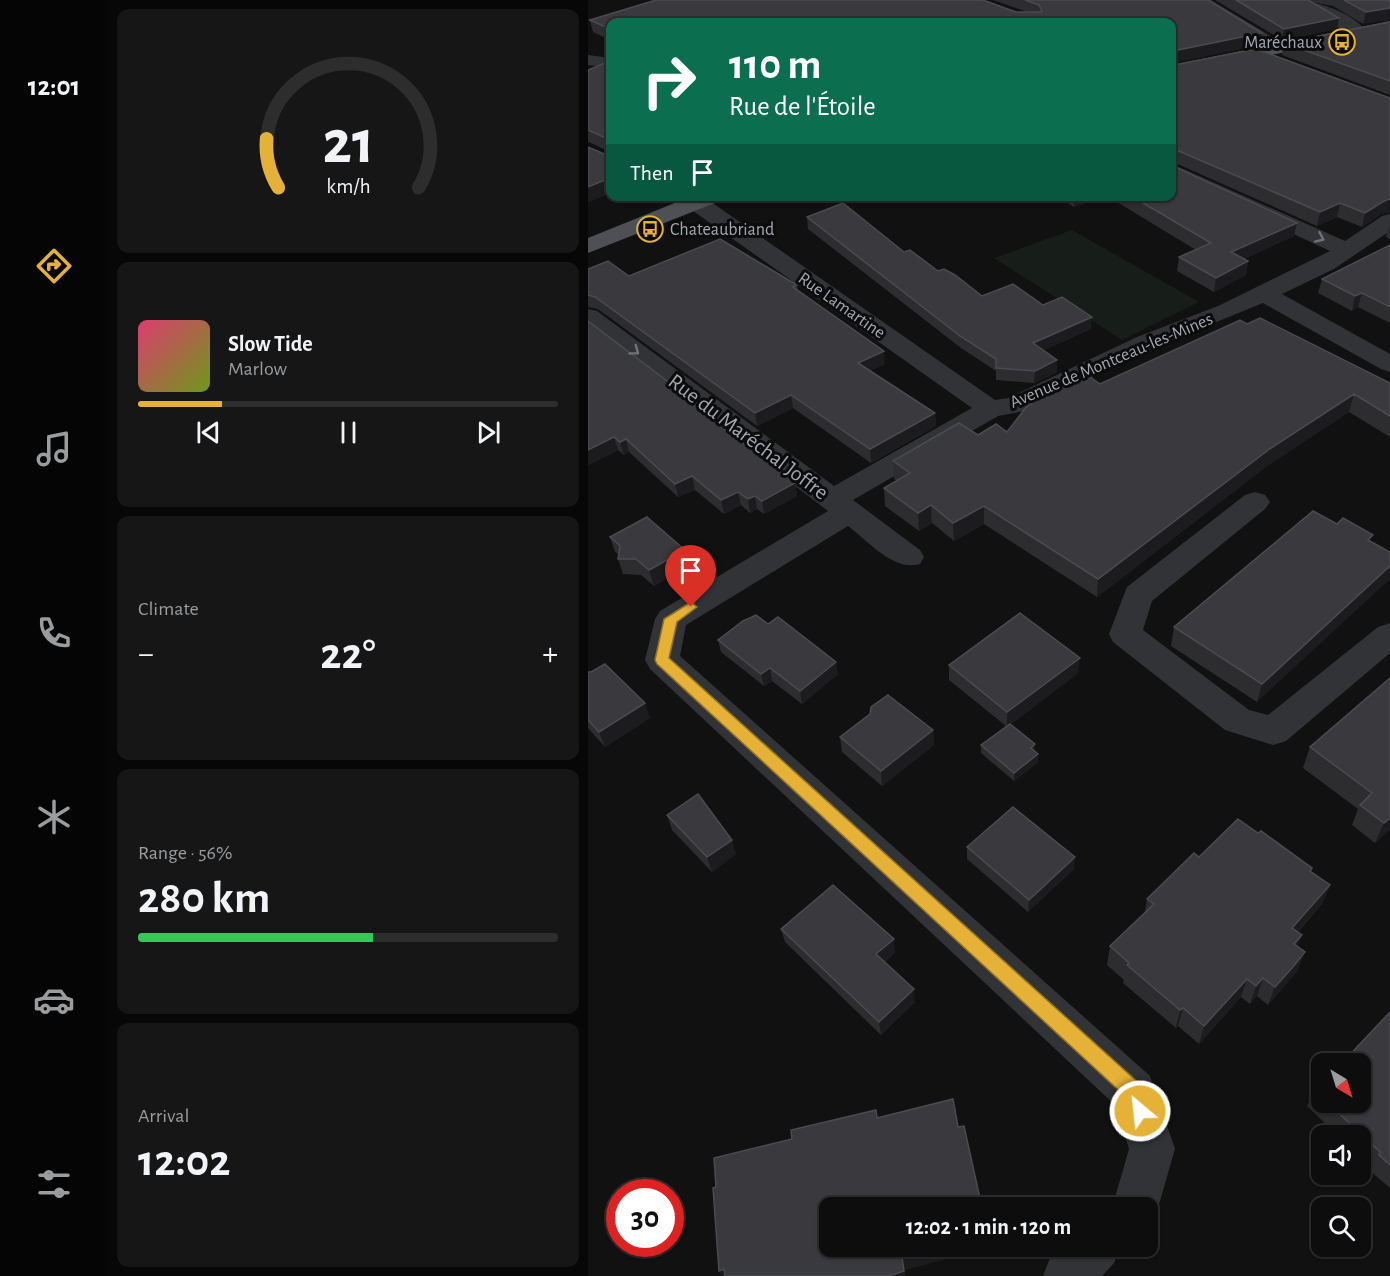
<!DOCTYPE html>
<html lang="en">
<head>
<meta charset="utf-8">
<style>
  body { margin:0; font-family:"Alegreya Sans",sans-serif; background:#161617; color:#f1f3f6; height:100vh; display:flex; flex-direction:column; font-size:22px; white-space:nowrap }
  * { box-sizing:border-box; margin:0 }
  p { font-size:20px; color:#9a9c9e }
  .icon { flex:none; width:33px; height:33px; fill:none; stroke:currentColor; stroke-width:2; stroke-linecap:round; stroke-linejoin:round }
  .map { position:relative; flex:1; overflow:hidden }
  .sheet { display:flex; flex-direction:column; gap:9px; padding:9px; background:#070708; width:480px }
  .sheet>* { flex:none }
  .banner { position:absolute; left:18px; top:18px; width:570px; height:183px; border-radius:12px; box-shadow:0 2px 4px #0004,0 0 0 2px #2d2d2e; background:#0b6e4f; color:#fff; overflow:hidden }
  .needle { width:39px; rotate:142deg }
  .buttons { position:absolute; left:723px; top:1053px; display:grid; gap:12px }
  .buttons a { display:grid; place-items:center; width:60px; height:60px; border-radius:12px; background:#0d0d0e; box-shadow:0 2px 4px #0004,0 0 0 2px #2d2d2e; font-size:30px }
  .speed { position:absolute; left:18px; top:1179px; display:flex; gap:12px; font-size:30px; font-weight:700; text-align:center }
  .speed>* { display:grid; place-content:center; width:78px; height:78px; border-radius:50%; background:#0d0d0e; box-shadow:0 2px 4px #0004,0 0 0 2px #2d2d2e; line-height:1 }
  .speed .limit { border:9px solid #d22; background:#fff; color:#111 }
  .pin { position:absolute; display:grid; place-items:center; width:51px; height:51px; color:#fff; margin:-62px -26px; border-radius:50% 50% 50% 0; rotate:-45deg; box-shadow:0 0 6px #0007 }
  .pin .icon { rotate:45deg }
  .me { position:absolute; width:66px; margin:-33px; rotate:332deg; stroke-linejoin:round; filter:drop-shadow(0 0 4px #0008) }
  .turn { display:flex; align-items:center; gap:21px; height:126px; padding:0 24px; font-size:27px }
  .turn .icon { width:78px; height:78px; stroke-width:2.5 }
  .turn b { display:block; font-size:42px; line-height:51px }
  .then { display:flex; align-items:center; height:57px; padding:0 24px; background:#0003; gap:12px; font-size:22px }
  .big { font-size:45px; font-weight:600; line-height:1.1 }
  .sheet .widget { flex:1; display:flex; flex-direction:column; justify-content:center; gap:9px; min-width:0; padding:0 21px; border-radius:12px; background:#161617 }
  .sheet .dial { align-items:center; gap:0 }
  .dial svg { height:156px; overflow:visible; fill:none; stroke:#2d2d2e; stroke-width:7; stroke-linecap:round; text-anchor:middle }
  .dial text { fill:#f1f3f6; stroke:none }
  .song { display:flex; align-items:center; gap:18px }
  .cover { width:72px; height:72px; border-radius:9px; background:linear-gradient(135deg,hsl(340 70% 55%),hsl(80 70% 35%)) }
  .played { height:6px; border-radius:3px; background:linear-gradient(90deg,#e5b136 20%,#2d2d2e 20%) }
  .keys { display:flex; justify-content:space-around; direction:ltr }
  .heat { display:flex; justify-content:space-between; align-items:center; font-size:33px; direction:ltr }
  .charge { height:9px; border-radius:4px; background:linear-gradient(90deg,#34c759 56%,#2d2d2e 0) }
  .trip { position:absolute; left:231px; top:1197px; width:339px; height:60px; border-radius:12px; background:#0d0d0e; box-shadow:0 2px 4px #0004,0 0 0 2px #2d2d2e; font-weight:600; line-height:60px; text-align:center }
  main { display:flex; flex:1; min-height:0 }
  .menu { display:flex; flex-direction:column; width:108px; justify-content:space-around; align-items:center; background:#050506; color:#9a9c9e }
  .menu .icon { width:42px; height:42px }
  .menu .current { color:#e5b136 }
  .menu b { font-size:27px; color:#f1f3f6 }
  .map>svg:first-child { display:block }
</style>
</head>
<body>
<main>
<nav class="menu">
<b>12:01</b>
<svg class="icon current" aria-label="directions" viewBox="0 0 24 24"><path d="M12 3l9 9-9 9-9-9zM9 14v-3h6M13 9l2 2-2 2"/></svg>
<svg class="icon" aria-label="music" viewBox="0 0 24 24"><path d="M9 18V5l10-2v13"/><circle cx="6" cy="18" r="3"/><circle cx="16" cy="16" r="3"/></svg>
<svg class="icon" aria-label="phone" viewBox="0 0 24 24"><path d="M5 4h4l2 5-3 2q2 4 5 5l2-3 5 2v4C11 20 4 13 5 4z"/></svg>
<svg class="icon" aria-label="climate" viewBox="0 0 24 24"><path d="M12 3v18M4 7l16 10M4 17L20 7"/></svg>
<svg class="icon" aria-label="car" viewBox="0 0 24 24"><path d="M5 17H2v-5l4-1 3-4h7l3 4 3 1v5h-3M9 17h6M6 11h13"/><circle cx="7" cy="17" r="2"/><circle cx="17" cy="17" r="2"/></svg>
<svg class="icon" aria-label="filters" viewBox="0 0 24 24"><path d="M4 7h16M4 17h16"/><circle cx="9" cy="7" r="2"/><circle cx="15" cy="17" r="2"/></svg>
</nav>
<section class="sheet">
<div class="widget dial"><svg viewBox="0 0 100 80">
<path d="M14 69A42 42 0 1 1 86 69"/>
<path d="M14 69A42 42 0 0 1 8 44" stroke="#e5b136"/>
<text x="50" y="56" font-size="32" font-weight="700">21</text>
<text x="50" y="72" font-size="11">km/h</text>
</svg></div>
<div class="widget">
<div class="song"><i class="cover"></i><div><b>Slow Tide</b><p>Marlow</p></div></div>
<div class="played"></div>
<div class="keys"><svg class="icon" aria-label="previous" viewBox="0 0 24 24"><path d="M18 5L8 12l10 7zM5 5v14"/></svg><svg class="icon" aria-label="pause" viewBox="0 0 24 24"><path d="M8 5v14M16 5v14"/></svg><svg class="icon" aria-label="next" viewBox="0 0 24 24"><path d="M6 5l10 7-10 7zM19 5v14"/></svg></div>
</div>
<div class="widget"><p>Climate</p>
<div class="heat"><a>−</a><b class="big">22°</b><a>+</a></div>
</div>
<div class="widget"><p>Range · 56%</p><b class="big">280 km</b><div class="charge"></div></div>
<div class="widget"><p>Arrival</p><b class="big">12:02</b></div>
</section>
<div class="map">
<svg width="802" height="1276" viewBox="0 0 802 1276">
  <rect width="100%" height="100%" fill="#111112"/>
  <path fill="#171d18" d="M484 230 611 302 534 340 406 258Z"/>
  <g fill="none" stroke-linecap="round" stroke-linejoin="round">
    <path fill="#323337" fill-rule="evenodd" d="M604 0H623L702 48 699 52H687Z
      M702 0C726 0 764 11 779 32L771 37 765 36Z
      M0 55 22 58V68L0 65Z
      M584 164 757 241 794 216 802 214V231L746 269 694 294 802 354V372L793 369 675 303 567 347 436 411 410 416 265 500 332 550 336 557 332 564C306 572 280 541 260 526L98 625 92 656 562 1076 587 1149 565 1225 560 1227V1208H524L541 1149 528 1106 62 669 57 660 67 619 72 611 240 511 0 328V309L9 311 246 486 384 408 84 196H111L126 204 407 400 420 398 549 337 630 306 742 251 584 177Z
      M667 492 677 495 682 502 677 509 564 601 555 630 661 710 680 715 790 627 802 623V653L698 741 685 745 637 730 525 642 521 634 539 587 657 495Z
      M474 1246H533L526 1263 514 1276H455L462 1258Z"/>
    <path fill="#4e5056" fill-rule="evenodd" d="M802 21V31L584 75V65Z
      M104 196H134L132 201 0 253V238Z"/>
  </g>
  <path fill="#2d2d30" d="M405 0H620L674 33 672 45 584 63 586 65 802 98V212L793 214 774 227 749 217 729 226 585 162V166L706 236 656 259 660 261 658 275 626 292 589 271 591 257 608 250 519 196H584L22 22V40L5 32 2 20 439 12Z
    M627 0H802L775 24 745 6 723 2 749 29 694 40Z
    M802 22V95L694 55 696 43Z
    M22 61V193L0 202 21 156 20 151 1 142 0 143V70Z
    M469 196H516L486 207Z
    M219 217 316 252 394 296 455 305 503 329 456 350 469 360V372L446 383 408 380V371L373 348 220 229Z
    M802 222V239L798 237Z
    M802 245V323L770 307 764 311 730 293 734 279Z
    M0 269 41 276 209 285 210 291 297 364 282 371 347 413 348 426 283 463 205 408 169 426 10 309 0 307Z
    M0 321 140 427 141 433 207 483 209 496 176 514 169 509 162 513 153 505 136 514 107 490 90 497 41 452 36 455 30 450 0 465Z
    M659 324 802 383V437L761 412 679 466 509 597 396 524 366 541 344 523 331 531 297 506 296 488 309 481 306 479 305 461 390 435 419 432 512 384Z
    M22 537 101 565 66 586 53 575 35 574 30 559 31 555 27 552Z
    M783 542 669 702 583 646 586 627Z
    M130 640 250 674 214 704 184 681 176 686 133 652Z
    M361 665 490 673 423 724 447 744V751L450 754V762L426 781 393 753V745L418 726 361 680Z
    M0 672 62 718 17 747 0 728Z
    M802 678V832L801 830 787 843 764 825 770 809 715 768 722 747Z
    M282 714 345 730 346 745 294 786 254 752 252 737Z
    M79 815 148 854 124 872 84 830Z
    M670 833 724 868 723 872 742 885 734 904 710 932 714 935 709 946 710 970 680 1005 669 996 662 1004 653 997 611 1044 590 1026 588 1028 535 983 536 980 519 965 522 946 557 912 559 899 611 857Z
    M379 847 486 869 440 912 379 859Z
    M193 929 307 952 297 962 327 1002 293 1035 197 942Z
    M802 1012V1188L781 1170 782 1166 772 1157V1136H750L719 1106 727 1091 734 1084V1102H772Z
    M365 1099 370 1127 376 1126 393 1203 394 1208H242V1246H395V1249L316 1270 317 1276H134L131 1271 125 1188 128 1187 126 1158 204 1139 203 1130 288 1110 290 1118Z"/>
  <path fill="#1c1c1e" d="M802 8V20L775 24 778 12Z
    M751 18 749 29 694 40 696 29Z
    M674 33 672 45 584 63 585 51Z
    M586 149 585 162 584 163V151Z
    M22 178V193L0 202V187Z
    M290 196H299L290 199Z
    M487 196H516L486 207Z
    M802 199V212L793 214 774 227 777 213 796 201Z
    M752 203 749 217 729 226 732 212Z
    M709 223 706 236 640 266 643 252Z
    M660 261 658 275 626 292 628 278Z
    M774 293 770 307 764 311 767 296Z
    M504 317 503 329 445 355V343Z
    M296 351 297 364 272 376 270 363Z
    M469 360V372L446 383 447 371Z
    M766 394 761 412 679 466 509 597 510 579 683 448Z
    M203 395 205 408 169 426 167 413Z
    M347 413 348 426 283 463 282 449Z
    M26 437 30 450 0 465V450Z
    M38 439 41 452 36 455 32 442Z
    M104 476 107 490 90 497 87 484Z
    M207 483 209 496 176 514 174 501Z
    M150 492 153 505 136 514 133 500Z
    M167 496 169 509 162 513 160 499Z
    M343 505 344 523 331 531 330 513Z
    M396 506V524L366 541 365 523Z
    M97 550 101 565 66 586 61 570Z
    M802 566V579L669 702 674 684Z
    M492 658 490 673 419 727V712Z
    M248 662 250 674 214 704 212 691Z
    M182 668 184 681 176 686 173 674Z
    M57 703 62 718 17 747 11 732Z
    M345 730 346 745 294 786 293 771Z
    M447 744V752L443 748Z
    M450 754V762L426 781V773Z
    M802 818V827L801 830 787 843 796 823Z
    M144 840 148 854 124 872 119 857Z
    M487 857 486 869 440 912 441 900Z
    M742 885 734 904 697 946 704 928Z
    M714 935 706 954V944Z
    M306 939 307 952 290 968 288 954Z
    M717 952 710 970 680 1005 687 987Z
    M675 978 669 996 662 1004 668 986Z
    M659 979 653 997 611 1044 616 1026Z
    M326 989 327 1002 293 1035 291 1022Z
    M595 1008 590 1026 588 1028 592 1010Z
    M353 1246H395V1249L316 1270 317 1276H301L314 1257Z
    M136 1269 140 1276H134L131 1271Z"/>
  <path fill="#3a3a3e" stroke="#4a4b50" stroke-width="1.5" d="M68 0H395L428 12H451L454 11 451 5 437 0H620L674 33 585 51 584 60V22H22V29L2 20Z
    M648 0H720L751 18 696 29Z
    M756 0H802V8L778 12Z
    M802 22V81L696 43Z
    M668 49 802 98V199L796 201 777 213 752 203 732 212 586 149 584 151V63L586 65Z
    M22 61V178L0 187V147L21 156 20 139 0 130V70Z
    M584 153 585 166 709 223 643 252 660 261 628 278 591 257 623 243 543 196H584Z
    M255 203 316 252 322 250 350 271 356 269 367 275 394 296 425 284 455 305 474 297 504 317 445 343 469 360 447 371 408 368V359L372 336 219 217Z
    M132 239 209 285 205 287 296 351 270 363 347 413 282 449 203 395 167 413 7 297 0 295V269L20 261 41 276Z
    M802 245V307L774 293 767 296 734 279Z
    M672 318 802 383V416L766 394 683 448 510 579 396 506 365 523 343 505 330 513 296 488 322 473 305 461 371 423 390 435 408 424 419 432 439 406 496 373 512 384 652 320 659 324Z
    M0 321 140 427 136 429 207 483 174 501 167 496 160 499 150 492 133 500 104 476 87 484 38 439 32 442 26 437 0 450Z
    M725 511 749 524 755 518 785 535 780 540 802 552V566L674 684 586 627Z
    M59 517 97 550 61 570 48 559H30L32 546 22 537Z
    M432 613 492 658 419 712 361 665Z
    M168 615 180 624 190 617 248 662 212 691 182 668 173 674 130 640 155 621Z
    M17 664 57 703 11 732 0 720V672H3Z
    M802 678V818L796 823 772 805 784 793 722 747Z
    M300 695 345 730 293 771 252 737 282 714 283 707Z
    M422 724 447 744 443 748 450 754 426 773 393 745Z
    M110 794 144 840 119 857 79 815Z
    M425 807 487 857 441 900 379 847Z
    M650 819 670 833 673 831 724 868 722 871 742 885 704 928 714 935 706 944 717 952 704 968 687 987 675 978 668 986 659 979 616 1026 595 1008 592 1010 539 965 541 963 522 946 566 904 559 899 606 853 611 857Z
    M245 885 306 939 288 954 326 989 291 1022 193 929Z
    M802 1012V1165L791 1155 792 1152 739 1102H772V1064H753Z
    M734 1084V1097L727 1091Z
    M365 1099 370 1127 376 1126 393 1203 388 1204V1208H242V1246H353L314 1257 316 1271 301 1276H137L136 1269 131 1271 125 1188 128 1187 126 1158 204 1139 203 1130 288 1110 289 1118Z"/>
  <defs><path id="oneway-chevron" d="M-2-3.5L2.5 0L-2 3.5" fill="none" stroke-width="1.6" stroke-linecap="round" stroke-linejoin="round" transform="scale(1.5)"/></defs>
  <g stroke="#70737b">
    <use href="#oneway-chevron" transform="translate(732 238) rotate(24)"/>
    <use href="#oneway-chevron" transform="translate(47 351) rotate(37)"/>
  </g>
  <path fill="#e5b136" stroke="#957323" stroke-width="1.5" d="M103 602 109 607 89 622 81 658 553 1085 562 1111 559 1117 552 1120 545 1117 539 1098 69 664 67 660 76 619Z"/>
  <defs>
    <g id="bus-ring" transform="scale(1.35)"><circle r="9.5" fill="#0c0c0d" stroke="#e5b136" stroke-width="1.5"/><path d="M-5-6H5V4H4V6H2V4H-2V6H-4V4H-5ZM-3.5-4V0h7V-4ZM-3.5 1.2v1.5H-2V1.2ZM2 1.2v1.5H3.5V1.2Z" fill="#e5b136"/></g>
  </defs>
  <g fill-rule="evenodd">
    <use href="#bus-ring" x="754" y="42"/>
    <use href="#bus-ring" x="62" y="229"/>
  </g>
  <g text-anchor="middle" stroke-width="6" stroke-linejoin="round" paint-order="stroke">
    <g font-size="18" fill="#a3a7b2" stroke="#0c0c0d" text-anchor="end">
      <text x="734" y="48">Maréchaux</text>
      <text x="82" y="235" text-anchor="start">Chateaubriand</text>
    </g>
    <g font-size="18" fill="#a3a7b2" stroke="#0c0c0d">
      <text transform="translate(254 305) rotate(35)" y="6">Rue Lamartine</text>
      <text transform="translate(523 360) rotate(-23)" y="6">Avenue de Montceau-les-Mines</text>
    </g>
    <g font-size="22" fill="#a3a7b2" stroke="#0c0c0d">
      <text transform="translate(161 436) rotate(37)" y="8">Rue du Maréchal Joffre</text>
    </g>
  </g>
</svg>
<div class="buttons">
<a><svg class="needle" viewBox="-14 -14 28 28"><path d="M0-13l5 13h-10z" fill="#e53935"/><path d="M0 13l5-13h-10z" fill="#9a9c9e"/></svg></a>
<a><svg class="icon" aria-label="sound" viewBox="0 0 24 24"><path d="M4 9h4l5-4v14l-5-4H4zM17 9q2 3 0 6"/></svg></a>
<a><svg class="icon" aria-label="search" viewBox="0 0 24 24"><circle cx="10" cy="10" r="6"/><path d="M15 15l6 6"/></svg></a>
</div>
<div class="speed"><div class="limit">30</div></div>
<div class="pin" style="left:103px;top:607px;background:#d93025"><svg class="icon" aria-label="arrive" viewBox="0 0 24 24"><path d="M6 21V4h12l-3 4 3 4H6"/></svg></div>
<svg class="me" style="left:552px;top:1111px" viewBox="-20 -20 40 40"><circle r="17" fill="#e5b136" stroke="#fff" stroke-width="3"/><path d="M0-11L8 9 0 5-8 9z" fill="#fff"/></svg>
<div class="trip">12:02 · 1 min · 120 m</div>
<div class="banner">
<div class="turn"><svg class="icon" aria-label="right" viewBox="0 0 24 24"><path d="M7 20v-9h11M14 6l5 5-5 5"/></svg><div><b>110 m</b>Rue de l'Étoile</div></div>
<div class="then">Then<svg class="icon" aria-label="arrive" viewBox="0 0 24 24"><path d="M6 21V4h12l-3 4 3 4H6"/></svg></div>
</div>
</div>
</main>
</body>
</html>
